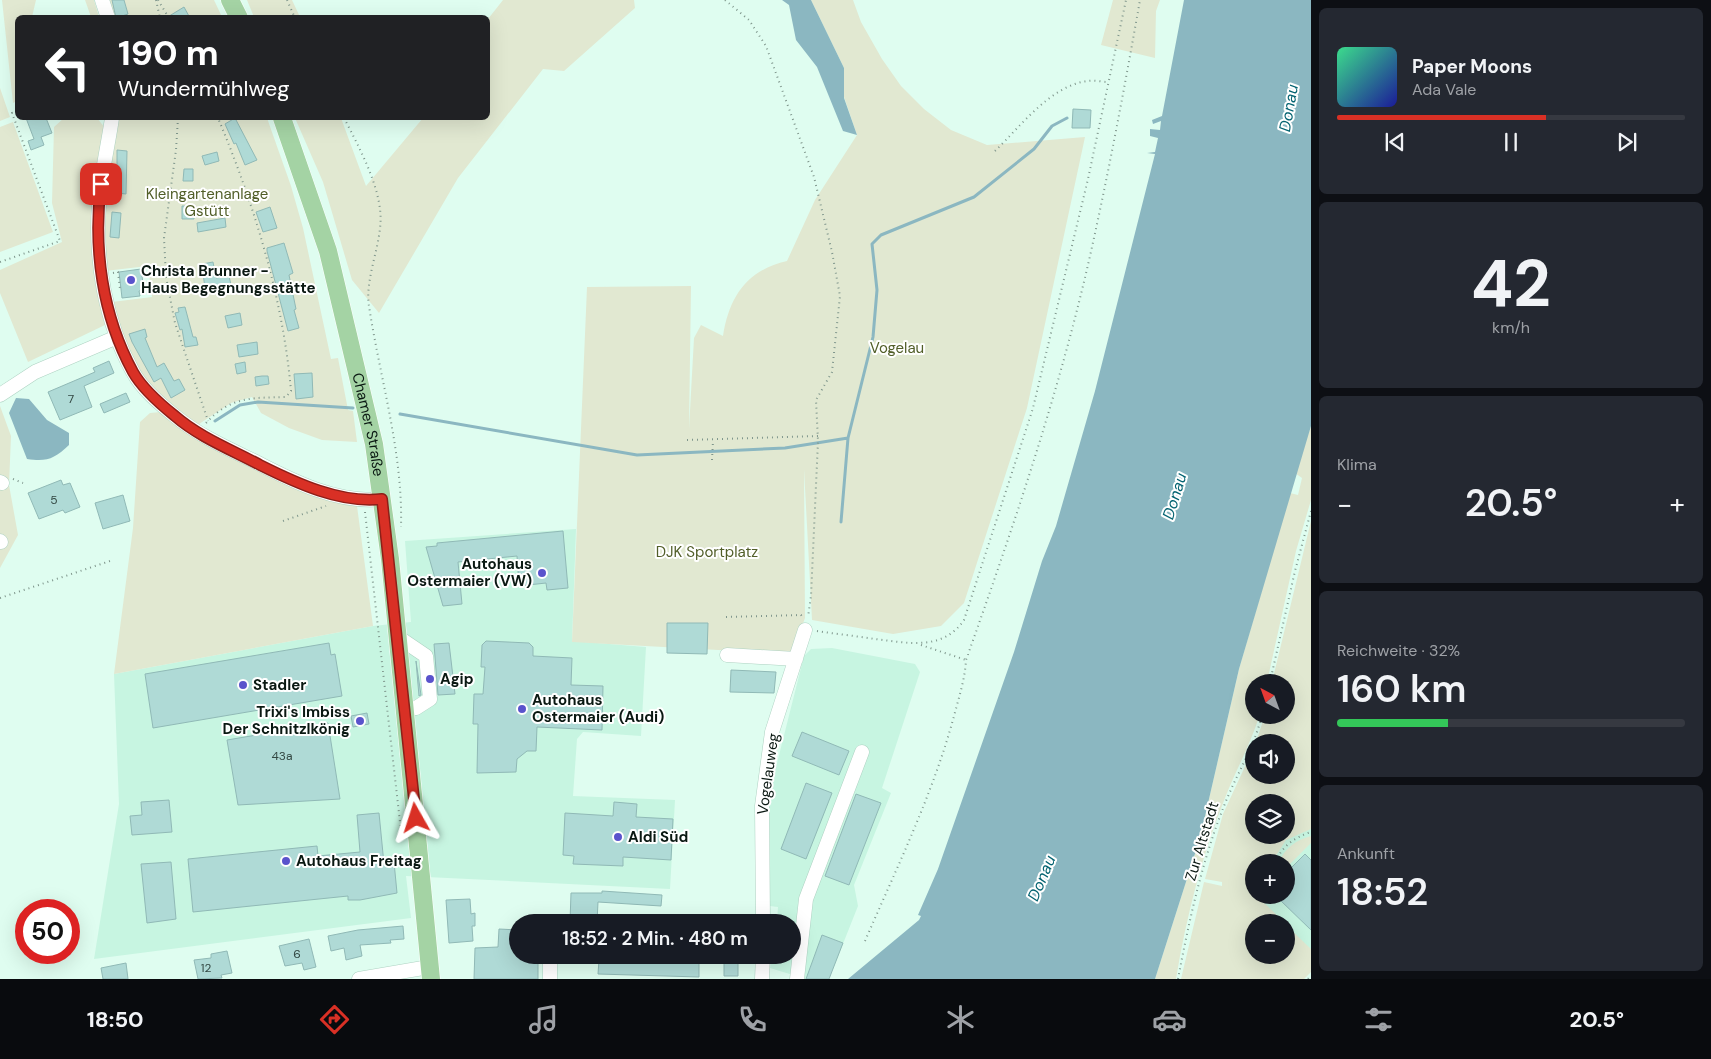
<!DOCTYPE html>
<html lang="de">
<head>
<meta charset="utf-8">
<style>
  body { margin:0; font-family:"DM Sans",sans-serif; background:#242831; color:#f1f3f6; height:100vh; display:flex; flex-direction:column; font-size:19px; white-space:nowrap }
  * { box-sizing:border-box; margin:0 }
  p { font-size:16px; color:#9ea1a6 }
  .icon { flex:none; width:28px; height:28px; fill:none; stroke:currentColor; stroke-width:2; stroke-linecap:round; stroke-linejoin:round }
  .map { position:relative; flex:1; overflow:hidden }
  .side { display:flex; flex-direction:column; gap:8px; padding:8px; background:#0d0f14; width:400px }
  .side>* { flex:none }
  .banner { position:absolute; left:15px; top:15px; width:475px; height:105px; border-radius:8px; box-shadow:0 5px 20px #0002; background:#202124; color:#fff; overflow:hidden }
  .needle { width:32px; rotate:319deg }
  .fabs { position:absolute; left:1245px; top:674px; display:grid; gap:10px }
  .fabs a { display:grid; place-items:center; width:50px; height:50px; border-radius:50%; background:#171b24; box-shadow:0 5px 20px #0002; font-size:25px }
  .speed { position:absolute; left:15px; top:899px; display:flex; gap:10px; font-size:25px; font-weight:700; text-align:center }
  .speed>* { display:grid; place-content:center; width:65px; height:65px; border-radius:50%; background:#171b24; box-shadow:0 5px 20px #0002; line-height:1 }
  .speed .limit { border:8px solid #d22; background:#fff; color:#111 }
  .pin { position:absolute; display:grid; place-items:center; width:42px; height:42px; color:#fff; margin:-21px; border-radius:10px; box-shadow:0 2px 8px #0006 }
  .me { position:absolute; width:55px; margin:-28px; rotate:354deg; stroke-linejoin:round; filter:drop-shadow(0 0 4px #0008) }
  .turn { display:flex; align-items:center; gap:18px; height:105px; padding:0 20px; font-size:22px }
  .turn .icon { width:65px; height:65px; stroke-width:2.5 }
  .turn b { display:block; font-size:35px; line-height:42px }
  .big { font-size:38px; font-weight:600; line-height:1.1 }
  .side .card { flex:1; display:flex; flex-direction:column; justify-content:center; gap:8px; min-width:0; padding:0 18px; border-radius:8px; background:#242831 }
  .side .dial { align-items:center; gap:0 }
  .dial b { font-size:65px; line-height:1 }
  .song { display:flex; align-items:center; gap:15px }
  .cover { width:60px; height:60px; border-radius:8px; background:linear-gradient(135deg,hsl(150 70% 55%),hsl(240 70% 35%)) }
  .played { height:5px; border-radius:2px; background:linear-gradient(90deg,#d93025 60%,#363941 60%) }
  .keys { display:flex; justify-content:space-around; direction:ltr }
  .heat { display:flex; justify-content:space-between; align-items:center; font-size:28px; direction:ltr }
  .charge { height:8px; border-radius:4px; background:linear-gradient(90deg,#34c759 32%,#363941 0) }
  .trip { position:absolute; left:509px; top:914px; width:292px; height:50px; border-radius:25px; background:#171b24; box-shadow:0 5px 20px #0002; font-weight:600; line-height:50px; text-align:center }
  .tabs { display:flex; height:80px; justify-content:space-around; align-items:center; background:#090b0e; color:#9ea1a6 }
  .tabs .icon { width:35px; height:35px }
  .tabs .selected { color:#d93025 }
  .tabs b { font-size:22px; color:#f1f3f6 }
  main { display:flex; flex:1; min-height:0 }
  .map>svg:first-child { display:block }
</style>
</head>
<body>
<main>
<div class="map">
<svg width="1311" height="979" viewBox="0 0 1311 979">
  <rect width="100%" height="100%" fill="#dffdf0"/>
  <path fill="#c7f5e1" d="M576 529 572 641 646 647 641 736 583 732 577 739 573 796 675 800 670 889 406 876 411 918 94 959 119 804 114 674 373 626 411 622 405 541Z
    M832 648 915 664 920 672 882 788 891 793 854 885 858 906 829 979H806L770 968 772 955H792V922H777L778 907 770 906 769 810 772 783 804 656 811 649Z
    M1311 762V971L1286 955V922H1260L1249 878 1254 869V895H1286V862H1257L1286 835Z"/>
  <path fill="#e1e8d1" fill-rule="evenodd" d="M2 0H36L32 17 18 18 17 101 13 103Z
    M85 0H94L99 17H91Z
    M108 0H214L222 17H114Z
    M247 0H292L300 17H254Z
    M503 0H634L635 8 564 71 543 69 458 178 379 313 352 280 323 182 295 118H341L366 186 423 118H488V19Z
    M811 0H853L861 22 882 59 901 86 924 109 951 130 987 145 1085 137 1027 408 964 603 941 626 893 634 812 620 804 469 805 618 792 654 572 642 587 287 691 286 689 429 694 338 701 325 723 336C729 297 747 270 787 261L815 200 857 135 844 97V68Z
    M1113 0H1160L1156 11 1155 58 1101 45Z
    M0 88 10 117 0 121Z
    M64 118H97L105 128C96 201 84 253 105 325L28 362 0 293V270L62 242 52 203 54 127Z
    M117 118H267L291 186 303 228 331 359 338 358 348 410 353 411 357 442 322 440 289 428 261 413 252 397 231 403 196 426C182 414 164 403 151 389 130 365 121 332 112 302L152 297 148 266 105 271V201Z
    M13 122 53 232 0 252V127Z
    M0 406 11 436 9 485 18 535 0 568Z
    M161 412C218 460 286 483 357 506L373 626 114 674 133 528 140 422 150 413Z
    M1311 426V500L1296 551 1267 682H1254V715L1259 717C1250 745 1236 770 1225 798 1202 855 1186 918 1176 979H1155L1200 838 1239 669 1290 493 1298 495 1302 478 1295 473Z
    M1311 521V829L1286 840 1272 862H1254V883L1249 887 1254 895H1256L1284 922H1254V955H1286V925L1311 949V972L1304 979H1181L1204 882 1222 886V882L1205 879 1223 814 1254 747V775H1286V742H1256L1265 715H1286V682H1272ZM1286 802V835H1254V802Z
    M1311 836V843L1286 868V862H1279C1285 848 1296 840 1311 836Z"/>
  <path fill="#8bb7c1" d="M782 0H811L844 68V98L857 135 843 131 817 67 796 40 789 5Z
    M1184 0H1311V426L1239 669 1200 838 1155 979H848L919 920 921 916 918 915 938 869 1014 652 1042 561 1056 526 1095 391 1155 154 1147 153 1155 152 1158 138 1150 136V129L1160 130 1161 121 1153 124 1152 120 1162 116Z
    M16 398 29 399 47 420 69 433V445C54 459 47 462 27 459L9 413Z"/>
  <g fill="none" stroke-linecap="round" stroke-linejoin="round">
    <path stroke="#8bb7c1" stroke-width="3" d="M400 414 637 455 785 448 848 438
      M215 421 240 405 258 402 353 408
      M841 522 848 438 873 337 877 290 872 244 881 235 974 197 1034 149 1052 126 1067 118"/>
  </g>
  <path fill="#afdad6" stroke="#90b9b6" d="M112 0H124L128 14 116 18Z
    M184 7 190 18H166Z
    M1073 109 1091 110 1090 128H1072Z
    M26 118H46L52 133 41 137 44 145 31 150 28 141 34 139Z
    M235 118 257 160 245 165 236 143 234 144 225 124Z
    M117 150 127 151 126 194 117 193Z
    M217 152 219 161 205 165 202 156Z
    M184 169H193V181H183Z
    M182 206H194V219H182Z
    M270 207 277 228 263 232 256 212Z
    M112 212 121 213 119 238 110 237Z
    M225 218 226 227 198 232 197 223Z
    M284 243 293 273 289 275 296 309 294 310 299 328 288 331 267 251V248Z
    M213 262 216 278 229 276 231 285 205 289 202 264Z
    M141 269 144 290 139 291 140 296 122 298 119 272Z
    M185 307 193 337H196L198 345 185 347 182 329 180 330 175 313 179 312 178 308Z
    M240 313 242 325 228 328 225 316Z
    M145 329 147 337 145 338 157 367 164 363 174 381 179 379 185 390 171 398 161 378 154 382 132 342 129 334Z
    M257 342 258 354 239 357 237 345Z
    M109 361 114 373 84 386 92 407 60 420 48 392 95 372 93 368Z
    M245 362 246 372 237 374 235 364Z
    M312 373 313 397 296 399 294 374Z
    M262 376H268L269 384 256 386 255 377Z
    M126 393 130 402 104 413 100 404Z
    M61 480 63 485 70 483 80 507 65 513 63 510 39 519 28 493Z
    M123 495 130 521 103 529 95 503Z
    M563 531 568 588 547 590 546 583 519 586 517 556 458 562 462 604 443 606 426 547 437 546V543Z
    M667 623H708L707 654 667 653Z
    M486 641 529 643 533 647V656L572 658 571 685 603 686 602 730 537 727 536 751H527L517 759 516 772 477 773 478 724H473L474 694H483L485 667H481L482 645Z
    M329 643 331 655 335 654 342 696 153 728 145 674Z
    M449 643 455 694 438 695 434 644Z
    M416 661 421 695 419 696Z
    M731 670 776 672 774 693 730 692Z
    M367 713 369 724 353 727 351 716Z
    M328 723 340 799 238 805 227 740Z
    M802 732 849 751 839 775 792 756Z
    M806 783 832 793 806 859 781 849Z
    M856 794 881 803 849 885 825 876Z
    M169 800 172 832 132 835 130 816 142 815 141 802Z
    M614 802 637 804 636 817 673 819 671 860 623 857V866L573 864 574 856 563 855 565 813 613 816Z
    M379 813 384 864 394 862 397 893 360 900H348V896L193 912 188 859 317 846 318 856 360 852 357 815Z
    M1305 854 1311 860V930L1279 899 1286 895V873Z
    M171 862 176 919 147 923 141 864Z
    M602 891 662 895 661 906 598 902 597 922H570L571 893H602Z
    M470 899 471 914 475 913V926H472L473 941 449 943 446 900Z
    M403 926 404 939 390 940 391 943 360 945 362 956 346 960 344 948 331 951 328 936 358 930Z
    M499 929 518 930V955H538V979H474L475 948 498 947Z
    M822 935 843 943 829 979H806Z
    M309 939 316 967 304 970 302 963 285 966 279 946Z
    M227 951 232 973 221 975 222 978 198 979 194 960 211 958V954Z
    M724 955H738V976H724Z
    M599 960 699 963V977L598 974Z
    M126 963 128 979H103L101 968Z"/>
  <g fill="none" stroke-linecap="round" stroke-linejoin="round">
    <g stroke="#aed2c2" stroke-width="15">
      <path id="minor" d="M102 0 108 18
        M112 118C108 146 101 174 99 204 95 261 105 322 133 372 142 389 160 404 175 416 198 435 227 448 254 461 292 481 338 504 382 499
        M0 395 35 372 117 337
        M0 482 2 483
        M0 541 1 542
        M398 637 426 656 430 699 416 708 404 709
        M727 655 796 659
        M763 922 762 806 772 732 805 630
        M550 955V979
        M359 979 429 967
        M762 979 763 955
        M797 979 806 899 862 752"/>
    </g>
    <g stroke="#fff" stroke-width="19">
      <g id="major">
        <path d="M230 0 239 18"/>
        <path id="s1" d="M282 118 328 251 374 444 390 559 431 979"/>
      </g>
    </g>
    <path stroke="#7f968c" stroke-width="2" stroke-dasharray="1 4" stroke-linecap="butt" d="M156 0 160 18
      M158 0 169 18
      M287 0 295 18
      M725 0 749 20 766 46 814 177 832 252 840 296 832 372 816 400 818 441 811 596 808 617
      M178 118 176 150 164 238 166 277 175 323 208 421
      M344 118C359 147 385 194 380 228 378 251 365 283 369 306 380 379 403 452 401 527
      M995 151C1020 127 1051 85 1088 81 1095 80 1102 82 1108 82
      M0 262 60 241 12 113 18 111
      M113 273 118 272 120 289 118 290
      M206 423C231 396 252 398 286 397L291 391C283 298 254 204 218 118
      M687 440 818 436
      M712 460 713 441
      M13 479 23 483
      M365 512 402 840
      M283 521 326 506
      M0 598 113 560
      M726 617 801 615 802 618
      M817 631C836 634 856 636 875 639 908 643 943 651 964 620L1033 408 1088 179 1126 0
      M921 645 966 660
      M1270 682 1295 571 1311 511
      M1275 862C1283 846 1293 838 1311 832
      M865 941C897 867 933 794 954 716 959 697 965 679 966 660 1013 528 1059 393 1090 256 1109 171 1125 85 1140 0
      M1178 979C1189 921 1202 861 1224 806 1236 775 1254 748 1262 715
      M1308 979 1311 976"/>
    <use href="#minor" stroke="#fff" stroke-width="14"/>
    <use href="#major" stroke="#a4d3a4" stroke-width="18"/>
  </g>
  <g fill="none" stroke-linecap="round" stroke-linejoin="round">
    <g stroke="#8d1f18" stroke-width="12">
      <path id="route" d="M101 184C93 248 102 315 133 372 142 388 160 404 175 416 199 437 232 450 260 465 296 483 341 504 382 499L416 818"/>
    </g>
    <use href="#route" stroke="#d93025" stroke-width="9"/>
  </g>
  <g fill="#5a53cc" stroke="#fff" stroke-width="2">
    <circle cx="131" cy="280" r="5"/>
    <circle cx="542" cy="573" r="5"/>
    <circle cx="430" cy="679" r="5"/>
    <circle cx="243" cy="685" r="5"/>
    <circle cx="522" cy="709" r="5"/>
    <circle cx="360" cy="721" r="5"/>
    <circle cx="618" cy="837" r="5"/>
    <circle cx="286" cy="861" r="5"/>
  </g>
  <g text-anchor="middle" stroke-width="4" stroke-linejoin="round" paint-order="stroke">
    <g font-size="12" fill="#334843">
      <text x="71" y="403">7</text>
      <text x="54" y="504">5</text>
      <text x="282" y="760">43a</text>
      <text x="297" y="958">6</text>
      <text x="206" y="972">12</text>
    </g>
    <g font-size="15" fill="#515e28" stroke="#fff">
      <text x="207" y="199">Kleingartenanlage<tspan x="207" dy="17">Gstütt</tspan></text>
      <text x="897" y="353">Vogelau</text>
      <text x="707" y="557">DJK Sportplatz</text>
    </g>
    <g font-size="15" font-weight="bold" fill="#0a1812" stroke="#fff" text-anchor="start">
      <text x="141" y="276">Christa Brunner -<tspan x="141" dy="17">Haus Begegnungsstätte</tspan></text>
      <text x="532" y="569" text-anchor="end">Autohaus<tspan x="532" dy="17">Ostermaier (VW)</tspan></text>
      <text x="440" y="684">Agip</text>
      <text x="253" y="690">Stadler</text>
      <text x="532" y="705">Autohaus<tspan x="532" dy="17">Ostermaier (Audi)</tspan></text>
      <text x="350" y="717" text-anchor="end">Trixi's Imbiss<tspan x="350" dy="17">Der Schnitzlkönig</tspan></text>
      <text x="628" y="842">Aldi Süd</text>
      <text x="296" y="866">Autohaus Freitag</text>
    </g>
    <g font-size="15" fill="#0a1812" stroke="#fff">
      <text dy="5" stroke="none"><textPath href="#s1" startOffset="319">Chamer Straße</textPath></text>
      <text transform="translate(768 774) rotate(-82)" y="5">Vogelauweg</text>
      <text transform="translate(1202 841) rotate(-73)" y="5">Zur Altstadt</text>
    </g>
    <g font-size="16" font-style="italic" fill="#036371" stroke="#fff">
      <text transform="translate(1288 108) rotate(-80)" y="6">Donau</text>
      <text transform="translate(1174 496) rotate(-73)" y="6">Donau</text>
      <text transform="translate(1041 878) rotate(-67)" y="6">Donau</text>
    </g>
  </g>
</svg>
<div class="fabs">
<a><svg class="needle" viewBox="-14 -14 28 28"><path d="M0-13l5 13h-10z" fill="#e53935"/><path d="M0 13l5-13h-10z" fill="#9ea1a6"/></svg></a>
<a><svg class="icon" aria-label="sound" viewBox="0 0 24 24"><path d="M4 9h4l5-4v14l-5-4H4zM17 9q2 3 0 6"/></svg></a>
<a><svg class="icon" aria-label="layers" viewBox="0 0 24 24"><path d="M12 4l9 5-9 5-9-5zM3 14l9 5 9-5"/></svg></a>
<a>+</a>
<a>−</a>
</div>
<div class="speed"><div class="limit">50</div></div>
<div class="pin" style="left:101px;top:184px;background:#d93025"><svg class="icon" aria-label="arrive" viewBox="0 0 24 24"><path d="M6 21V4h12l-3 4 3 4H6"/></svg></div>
<svg class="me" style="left:416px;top:818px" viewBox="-20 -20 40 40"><path d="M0-17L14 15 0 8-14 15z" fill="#d93025" stroke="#fff" stroke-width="4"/></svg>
<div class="trip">18:52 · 2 Min. · 480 m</div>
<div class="banner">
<div class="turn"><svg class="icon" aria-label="left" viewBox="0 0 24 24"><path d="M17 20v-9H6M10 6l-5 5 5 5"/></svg><div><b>190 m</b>Wundermühlweg</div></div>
</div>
</div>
<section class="side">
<div class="card">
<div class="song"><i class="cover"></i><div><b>Paper Moons</b><p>Ada Vale</p></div></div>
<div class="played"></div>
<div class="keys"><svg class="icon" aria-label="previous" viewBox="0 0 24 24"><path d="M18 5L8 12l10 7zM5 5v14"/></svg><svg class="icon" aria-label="pause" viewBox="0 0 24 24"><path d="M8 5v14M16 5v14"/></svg><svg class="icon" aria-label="next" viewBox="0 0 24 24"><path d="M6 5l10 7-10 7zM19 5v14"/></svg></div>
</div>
<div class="card dial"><b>42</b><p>km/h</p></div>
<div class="card"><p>Klima</p>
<div class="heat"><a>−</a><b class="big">20.5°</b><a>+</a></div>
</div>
<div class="card"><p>Reichweite · 32%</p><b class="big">160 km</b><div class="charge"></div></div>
<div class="card"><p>Ankunft</p><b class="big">18:52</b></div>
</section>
</main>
<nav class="tabs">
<b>18:50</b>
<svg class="icon selected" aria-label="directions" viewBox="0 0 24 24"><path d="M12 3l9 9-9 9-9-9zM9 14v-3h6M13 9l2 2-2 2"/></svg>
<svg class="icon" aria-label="music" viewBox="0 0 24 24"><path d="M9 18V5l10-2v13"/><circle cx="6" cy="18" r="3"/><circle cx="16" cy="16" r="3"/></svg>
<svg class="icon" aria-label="phone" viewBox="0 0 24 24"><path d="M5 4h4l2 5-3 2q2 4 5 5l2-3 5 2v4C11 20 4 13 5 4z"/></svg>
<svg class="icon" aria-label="climate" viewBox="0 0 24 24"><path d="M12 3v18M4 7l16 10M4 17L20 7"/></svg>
<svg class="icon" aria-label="car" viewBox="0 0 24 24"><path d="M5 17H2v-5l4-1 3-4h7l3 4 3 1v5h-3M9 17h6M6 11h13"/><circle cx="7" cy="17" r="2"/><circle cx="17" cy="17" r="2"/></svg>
<svg class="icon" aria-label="filters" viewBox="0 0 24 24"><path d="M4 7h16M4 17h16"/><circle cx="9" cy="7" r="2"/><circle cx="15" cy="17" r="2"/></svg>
<b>20.5°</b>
</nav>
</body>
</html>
